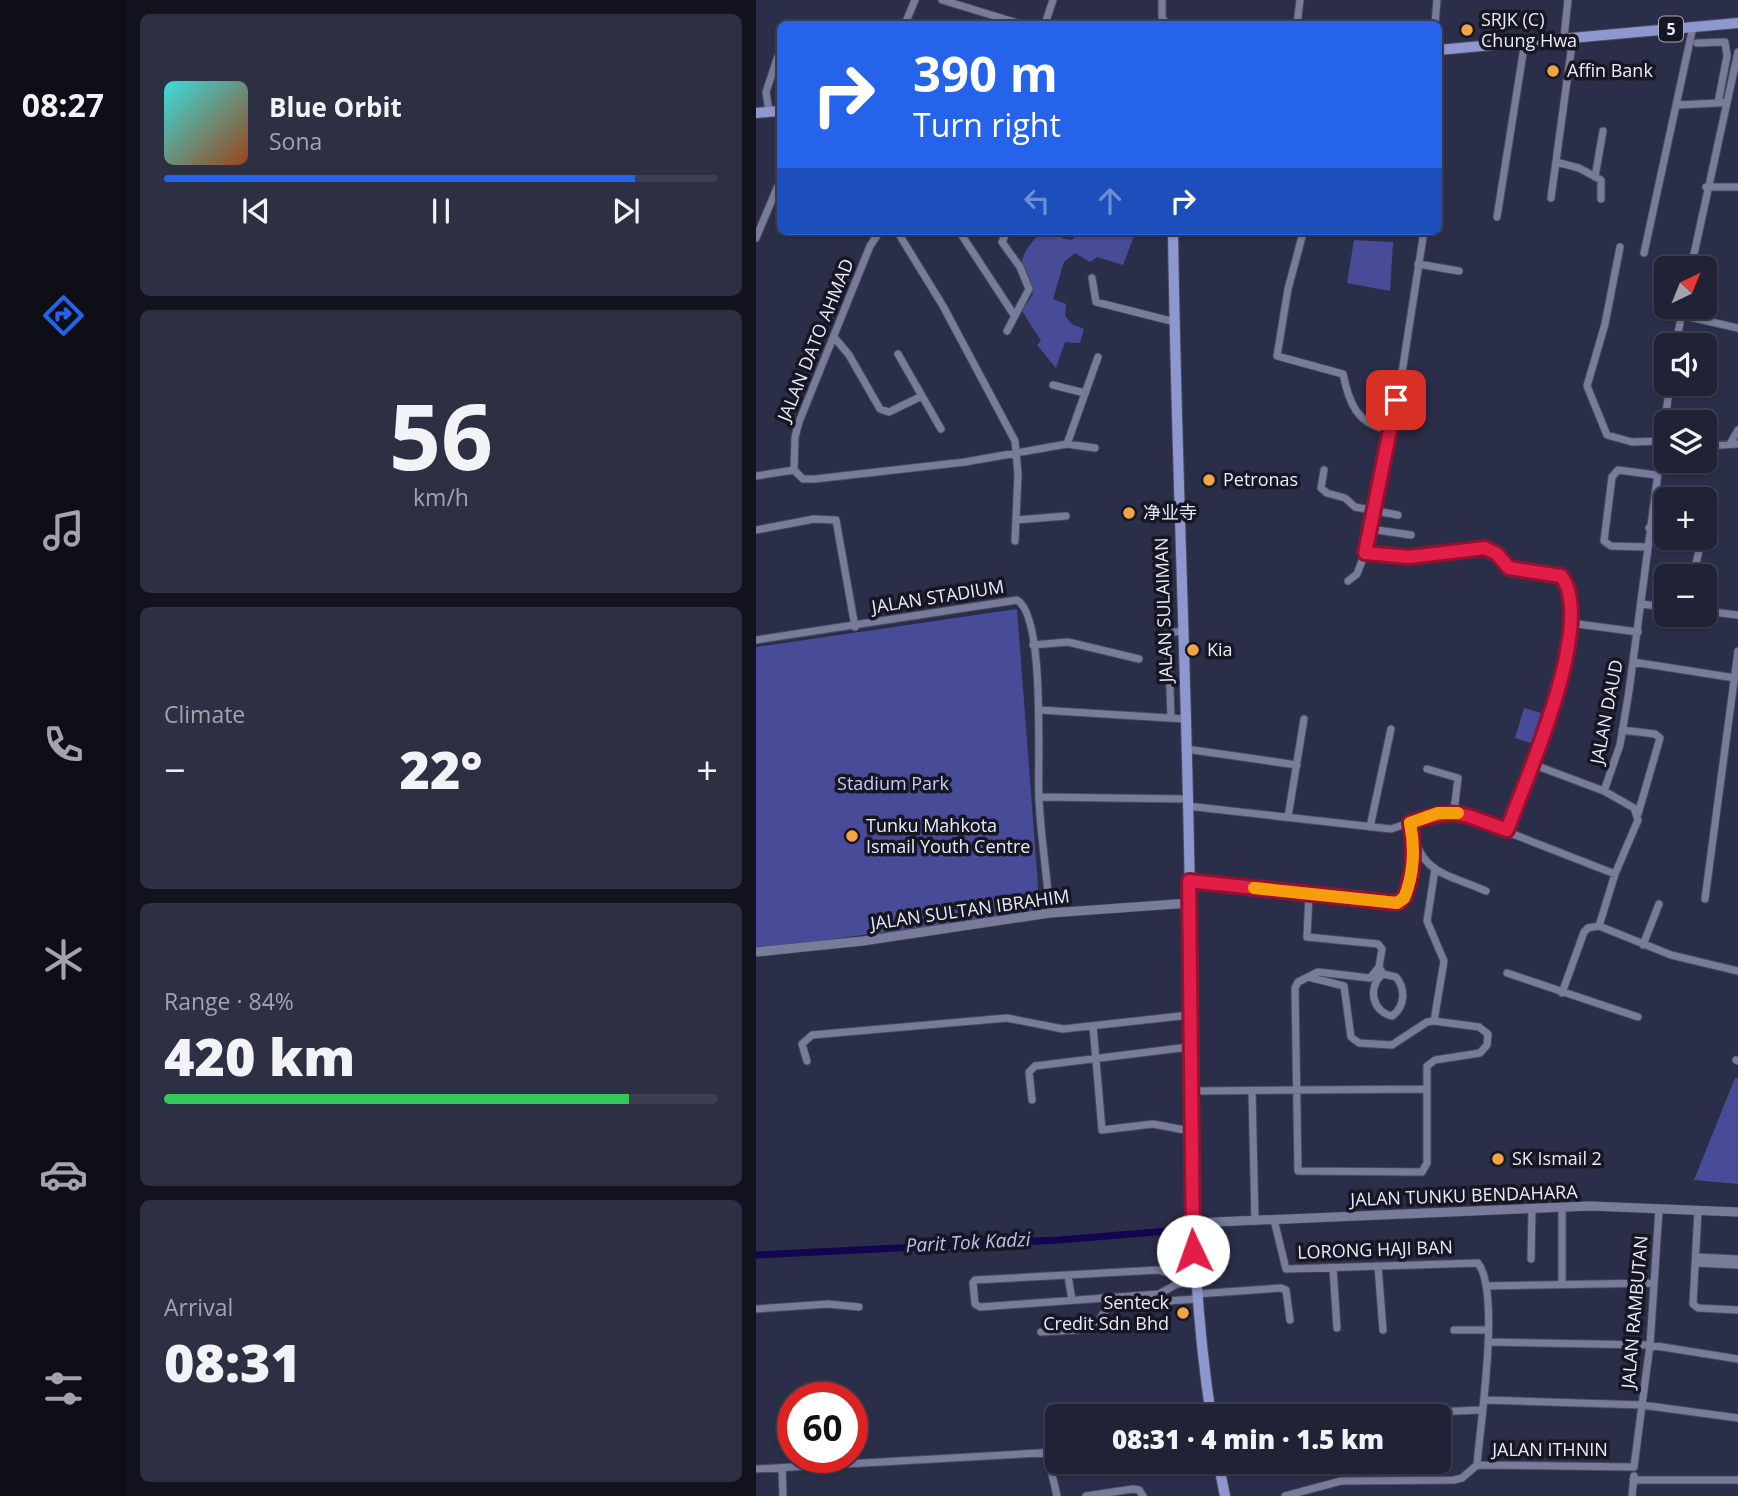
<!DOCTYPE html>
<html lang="en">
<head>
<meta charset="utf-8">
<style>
  body { margin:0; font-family:"Open Sans","Noto Sans SC",sans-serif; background:#2d2f42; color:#f1f3f6; height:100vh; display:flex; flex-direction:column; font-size:26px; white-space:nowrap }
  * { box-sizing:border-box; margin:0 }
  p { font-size:23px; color:#a2a4ad }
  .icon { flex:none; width:38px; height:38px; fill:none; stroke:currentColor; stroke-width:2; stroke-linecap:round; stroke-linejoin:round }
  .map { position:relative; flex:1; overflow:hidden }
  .drawer { display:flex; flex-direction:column; gap:14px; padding:14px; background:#12131e; width:630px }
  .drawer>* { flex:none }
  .hud { position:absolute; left:21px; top:21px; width:665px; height:214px; border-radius:10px; box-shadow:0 2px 5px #0004,0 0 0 2px #3d3f51; background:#2563eb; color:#fff; overflow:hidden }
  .needle { width:46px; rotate:43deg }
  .tools { position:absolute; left:898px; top:256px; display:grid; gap:14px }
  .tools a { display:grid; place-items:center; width:63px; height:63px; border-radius:10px; background:#202236; box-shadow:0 2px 5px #0004,0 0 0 2px #3d3f51; font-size:35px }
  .speed { position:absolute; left:21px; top:1382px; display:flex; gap:14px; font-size:35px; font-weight:700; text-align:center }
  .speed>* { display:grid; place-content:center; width:91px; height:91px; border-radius:50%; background:#202236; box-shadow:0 2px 5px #0004,0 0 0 2px #3d3f51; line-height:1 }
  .speed .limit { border:10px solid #d22; background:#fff; color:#111 }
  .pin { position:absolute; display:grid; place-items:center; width:60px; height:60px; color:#fff; margin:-30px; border-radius:14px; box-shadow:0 4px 10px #0006 }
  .me { position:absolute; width:77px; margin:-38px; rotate:357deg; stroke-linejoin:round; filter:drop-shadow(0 0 5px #0008) }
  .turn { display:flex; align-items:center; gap:24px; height:147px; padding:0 21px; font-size:32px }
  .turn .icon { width:91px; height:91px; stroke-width:2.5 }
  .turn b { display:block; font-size:49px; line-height:60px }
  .lanes { display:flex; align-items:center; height:66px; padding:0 21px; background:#0003; justify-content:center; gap:35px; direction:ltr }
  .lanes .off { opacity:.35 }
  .big { font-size:52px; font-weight:800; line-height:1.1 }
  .drawer .card { flex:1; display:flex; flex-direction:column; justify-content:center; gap:10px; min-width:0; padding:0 24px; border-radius:10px; background:#2d2f42 }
  .drawer .dial { align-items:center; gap:0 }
  .dial b { font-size:91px; line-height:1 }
  .song { display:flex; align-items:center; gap:21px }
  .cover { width:84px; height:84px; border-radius:10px; background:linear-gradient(135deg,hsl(180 70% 55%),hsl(20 70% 35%)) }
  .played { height:7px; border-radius:4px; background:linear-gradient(90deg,#2563eb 85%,#3d3f51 85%) }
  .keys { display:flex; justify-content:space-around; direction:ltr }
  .heat { display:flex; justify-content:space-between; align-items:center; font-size:38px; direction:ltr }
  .charge { height:10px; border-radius:5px; background:linear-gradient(90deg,#34c759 84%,#3d3f51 0) }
  .trip { position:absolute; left:289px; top:1404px; width:406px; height:70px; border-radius:10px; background:#202236; box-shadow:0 2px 5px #0004,0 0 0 2px #3d3f51; font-weight:800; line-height:70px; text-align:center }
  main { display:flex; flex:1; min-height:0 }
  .dock { display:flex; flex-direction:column; width:126px; justify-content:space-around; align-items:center; background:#0d0e16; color:#a2a4ad }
  .dock .icon { width:49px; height:49px }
  .dock .current { color:#2563eb }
  .dock b { font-size:32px; color:#f1f3f6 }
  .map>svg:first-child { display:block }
</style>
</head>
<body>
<main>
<nav class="dock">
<b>08:27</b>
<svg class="icon current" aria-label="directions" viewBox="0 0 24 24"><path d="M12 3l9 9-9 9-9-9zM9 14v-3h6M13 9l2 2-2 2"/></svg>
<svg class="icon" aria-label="music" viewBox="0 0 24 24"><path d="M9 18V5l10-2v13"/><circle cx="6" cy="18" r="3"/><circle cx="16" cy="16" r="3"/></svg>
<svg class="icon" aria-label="phone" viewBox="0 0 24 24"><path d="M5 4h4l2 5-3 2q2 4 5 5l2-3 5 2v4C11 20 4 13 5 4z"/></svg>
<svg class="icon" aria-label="climate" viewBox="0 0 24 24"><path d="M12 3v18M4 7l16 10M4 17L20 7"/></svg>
<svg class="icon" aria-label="car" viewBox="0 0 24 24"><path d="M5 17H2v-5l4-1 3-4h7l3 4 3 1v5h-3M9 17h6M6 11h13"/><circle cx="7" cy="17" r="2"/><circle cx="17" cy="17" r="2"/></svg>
<svg class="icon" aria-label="filters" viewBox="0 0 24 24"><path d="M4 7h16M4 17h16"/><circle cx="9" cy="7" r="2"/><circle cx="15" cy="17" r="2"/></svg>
</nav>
<section class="drawer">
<div class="card">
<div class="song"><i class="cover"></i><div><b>Blue Orbit</b><p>Sona</p></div></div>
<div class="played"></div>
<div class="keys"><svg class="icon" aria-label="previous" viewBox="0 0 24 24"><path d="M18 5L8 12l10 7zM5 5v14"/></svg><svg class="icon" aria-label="pause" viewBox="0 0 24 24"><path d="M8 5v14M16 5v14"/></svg><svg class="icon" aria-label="next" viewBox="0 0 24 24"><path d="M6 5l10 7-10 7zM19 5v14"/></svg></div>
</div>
<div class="card dial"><b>56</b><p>km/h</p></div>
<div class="card"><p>Climate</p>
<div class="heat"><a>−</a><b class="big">22°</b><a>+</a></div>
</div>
<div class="card"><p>Range · 84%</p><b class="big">420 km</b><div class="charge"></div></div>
<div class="card"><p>Arrival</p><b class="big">08:31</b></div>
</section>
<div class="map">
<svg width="982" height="1496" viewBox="0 0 982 1496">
  <rect width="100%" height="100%" fill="#2b2e48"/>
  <path fill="#484c98" d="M301 231H305L306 238 316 240 324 231H365L369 235 378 236 367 265 341 257 334 262 319 253 308 262 297 299 310 304 309 316 316 324 328 329 324 343 309 342 300 368 281 345 285 341 266 311 277 294 265 263 270 250 284 232 297 237Z
    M598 240 637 242 634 291 591 283Z
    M261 609 284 912 0 949V647Z
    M768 708 785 713 775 743 759 738Z
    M979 1078H982V1184L938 1180Z"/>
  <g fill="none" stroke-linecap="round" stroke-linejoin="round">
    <path stroke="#140551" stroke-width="7" d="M0 1255 303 1240 424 1230"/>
    <g stroke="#47495f" stroke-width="9">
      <path id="minor" d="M186 0 265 24
        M406 0V17L410 24
        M149 24 159 0
        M289 24 297 0
        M541 24 544 0
        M679 24 681 0
        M808 37 812 0
        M941 43 969 42 971 56 962 103 971 102
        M921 105 962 103
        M13 112 10 92 24 50
        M800 162 823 168 845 180V199
        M839 177 847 131
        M950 187H982
        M795 198 817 37
        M741 217 769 41
        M141 231 187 306 259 441 262 474 259 541
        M203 231 258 315
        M532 231 547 233 532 289 521 356 587 374C593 403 601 424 632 430
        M0 238 24 181
        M864 247 849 324 831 386 851 435 876 442 905 441
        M888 253 937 27
        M662 264 703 271
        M935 268 982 52
        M336 278 340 302 419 322
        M925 315 982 328
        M251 331 273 289 264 267 246 242 251 231
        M78 337 93 355 124 409 133 412 166 396 185 429
        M920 345 927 306
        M142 354 166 396
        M297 385 329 393
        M311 444 342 357
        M974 444 982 430
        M948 446 982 444
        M38 470 47 479H59L209 462 311 444 339 448
        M568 470 565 488 571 493 589 498 599 507 642 515
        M0 476 38 470 39 437 43 422 114 246 124 231
        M260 520 310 516
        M893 528 910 531
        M614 529 655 535
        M0 530 58 519 80 520 99 627
        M891 547 855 546 848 541 856 477 862 470 900 475
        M609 553 653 557 729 548 741 554 753 567 808 578 815 600 807 678 751 830
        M940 564 944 546 941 537
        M592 581 601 574 609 553 645 379 668 231
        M885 604 910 607
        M948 611 982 615
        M814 623 882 632
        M0 640 261 600C290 617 281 764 283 800 285 838 291 876 294 913
        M277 645 312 642 383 659
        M877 662 979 678
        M284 710 429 719
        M415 718 412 633 426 631
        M866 730 899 734 904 738 882 814
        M430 749 541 765
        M671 769 702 778 698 811
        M848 791 864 745 873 691 914 383
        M283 797 431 799
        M431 806 635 829 682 813 698 811 859 874 882 820 878 808 848 791 776 764
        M532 817 548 719
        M654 823C665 875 687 872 730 891
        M614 827 635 729
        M433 881 641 903 651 892 659 844
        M949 899 982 651
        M843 926 859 874
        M887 945 903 904
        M623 967 627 974 640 977C650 989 649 1007 636 1016 616 1012 611 986 627 974
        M751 973 882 1017
        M552 977 588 986 595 1037 603 1043 636 1045 671 1022 678 1021 723 1027 732 1034 731 1045 724 1053 679 1060 671 1066V1163L666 1172 542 1171 539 988 542 982Z
        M552 977 562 972 614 978 623 967 626 949 622 944 551 937 553 894
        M806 993 828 932 832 928 843 926 915 955 982 971
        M678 1021 688 961 671 921 679 869
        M337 1026 346 1130 397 1124 434 1131
        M980 1060 982 1061
        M51 1061 46 1044 56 1035 251 1018 307 1029 434 1015
        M434 1091 669 1089
        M496 1091 499 1221
        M276 1100 273 1072 279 1066 433 1047
        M903 1209 894 1345 886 1405 982 1418
        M942 1210 937 1304 942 1308 982 1310
        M518 1220 530 1269 722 1263C745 1293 724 1425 721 1465
        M940 1257 982 1259
        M775 1259 776 1209
        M940 1263 982 1265
        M622 1266 627 1330
        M577 1268 581 1328
        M312 1276 316 1300
        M438 1276H423L402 1270 219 1280 217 1283 219 1304 224 1307 403 1294 421 1284 439 1282
        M806 1284V1208
        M730 1286 898 1283
        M440 1294 525 1288 530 1290 534 1320
        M0 1309 72 1304 103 1307
        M698 1330H731
        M285 1332 337 1329 353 1305 440 1299
        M732 1342 894 1345 982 1359
        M577 1416 725 1410
        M291 1453 301 1496
        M26 1468 27 1496
        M0 1469 301 1452
        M877 1480H982
        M330 1496 377 1489 383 1490 387 1496
        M529 1496 585 1481 698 1480 706 1478 721 1465 878 1467 886 1405 728 1400
        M876 1496 878 1476"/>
    </g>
    <g stroke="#47495f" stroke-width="10">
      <path id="tertiary" d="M0 952 107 941 294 913 434 903
        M435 1223 834 1206 982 1212"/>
    </g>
    <g stroke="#47495f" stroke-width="12">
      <path id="primary" d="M682 50 982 23
        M0 113 24 111
        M417 231C420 456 431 680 434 904 436 1076 429 1246 455 1416
        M462 1461 469 1496"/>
    </g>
    <use href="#minor" stroke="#777c9a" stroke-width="7"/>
    <use href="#tertiary" stroke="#777c9a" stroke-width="9"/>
    <use href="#primary" stroke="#8f97cf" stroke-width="10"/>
  </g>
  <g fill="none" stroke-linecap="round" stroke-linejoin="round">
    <g stroke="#92132f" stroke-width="18">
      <path id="route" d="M437 1251 433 881 641 903 648 898C658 875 659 847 654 823 702 806 705 814 751 830 770 779 841 621 805 576L753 568 741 554 729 548 653 557 609 553 640 400"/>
    </g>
    <use href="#route" stroke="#e11d48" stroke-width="12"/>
    <path stroke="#f59e0b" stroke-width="12" d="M498 888 641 903 648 898C658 875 659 847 654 823L682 813H702"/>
  </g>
  <g fill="#f3a443" stroke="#161723" stroke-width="2.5">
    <circle cx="711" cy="30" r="7"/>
    <circle cx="797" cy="71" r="7"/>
    <circle cx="453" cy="480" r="7"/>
    <circle cx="373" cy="513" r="7"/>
    <circle cx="437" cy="650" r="7"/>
    <circle cx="96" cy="836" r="7"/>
    <circle cx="742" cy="1159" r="7"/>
    <circle cx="427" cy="1313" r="7"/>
  </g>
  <g text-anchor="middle" stroke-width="7" stroke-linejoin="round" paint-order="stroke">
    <rect fill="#161723" stroke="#a9abbb" stroke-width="2" x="903" y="16.5" width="24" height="25" rx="5"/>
    <g font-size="16" font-weight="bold" fill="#e8ebfc">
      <text x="915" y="35">5</text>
    </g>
    <g font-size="18" fill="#e8ebfc" stroke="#161723" text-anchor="start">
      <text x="725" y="26">SRJK (C)<tspan x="725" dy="21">Chung Hwa</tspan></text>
      <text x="811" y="77">Affin Bank</text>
      <text x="467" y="486">Petronas</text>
      <text x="387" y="519">净业寺</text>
      <text x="451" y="656">Kia</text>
      <text x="110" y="832">Tunku Mahkota<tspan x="110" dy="21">Ismail Youth Centre</tspan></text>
      <text x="756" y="1165">SK Ismail 2</text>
      <text x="413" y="1309" text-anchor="end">Senteck<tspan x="413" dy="21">Credit Sdn Bhd</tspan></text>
    </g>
    <g font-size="18" fill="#e8ebfc" stroke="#161723">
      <text transform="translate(60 340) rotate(-68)" y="6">JALAN DATO AHMAD</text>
      <text transform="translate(182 597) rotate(-9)" y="6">JALAN STADIUM</text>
      <text transform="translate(408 610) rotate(-92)" y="6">JALAN SULAIMAN</text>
      <text transform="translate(851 712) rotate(-79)" y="6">JALAN DAUD</text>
      <text transform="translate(214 910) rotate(-8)" y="6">JALAN SULTAN IBRAHIM</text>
      <text transform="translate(708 1196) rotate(-2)" y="6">JALAN TUNKU BENDAHARA</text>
      <text transform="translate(619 1250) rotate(-2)" y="6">LORONG HAJI BAN</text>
      <text transform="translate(879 1312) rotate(-85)" y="6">JALAN RAMBUTAN</text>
      <text x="794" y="1456">JALAN ITHNIN</text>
    </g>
    <g font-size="18" fill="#c5ccf8" stroke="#161723">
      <text x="137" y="790">Stadium Park</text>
    </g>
    <g font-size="19" font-style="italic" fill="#bbc2ed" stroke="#161723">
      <text transform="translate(212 1242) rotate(-3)" y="7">Parit Tok Kadzi</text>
    </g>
  </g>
</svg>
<div class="tools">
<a><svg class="needle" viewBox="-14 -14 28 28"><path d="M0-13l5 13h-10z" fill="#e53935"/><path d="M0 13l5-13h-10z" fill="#a2a4ad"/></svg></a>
<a><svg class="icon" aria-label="sound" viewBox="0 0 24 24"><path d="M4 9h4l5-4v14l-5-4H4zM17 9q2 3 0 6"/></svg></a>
<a><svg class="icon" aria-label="layers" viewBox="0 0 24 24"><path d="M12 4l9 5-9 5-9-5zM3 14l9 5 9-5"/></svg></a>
<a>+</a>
<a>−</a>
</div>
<div class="speed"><div class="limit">60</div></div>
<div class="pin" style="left:640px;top:400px;background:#d93025"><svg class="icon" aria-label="arrive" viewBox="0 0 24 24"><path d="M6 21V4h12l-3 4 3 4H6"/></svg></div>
<svg class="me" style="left:437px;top:1251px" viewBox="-20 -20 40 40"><circle r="19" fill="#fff"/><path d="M0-13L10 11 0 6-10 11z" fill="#e11d48"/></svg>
<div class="trip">08:31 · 4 min · 1.5 km</div>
<div class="hud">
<div class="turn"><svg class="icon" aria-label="right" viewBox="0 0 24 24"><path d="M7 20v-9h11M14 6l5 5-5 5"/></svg><div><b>390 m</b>Turn right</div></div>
<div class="lanes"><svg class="icon off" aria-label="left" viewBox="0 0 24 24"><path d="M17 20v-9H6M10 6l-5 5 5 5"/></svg><svg class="icon off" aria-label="ahead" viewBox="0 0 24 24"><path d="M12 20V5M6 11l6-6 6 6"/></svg><svg class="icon" aria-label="right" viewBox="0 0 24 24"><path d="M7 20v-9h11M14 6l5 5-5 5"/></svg></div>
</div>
</div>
</main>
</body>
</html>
